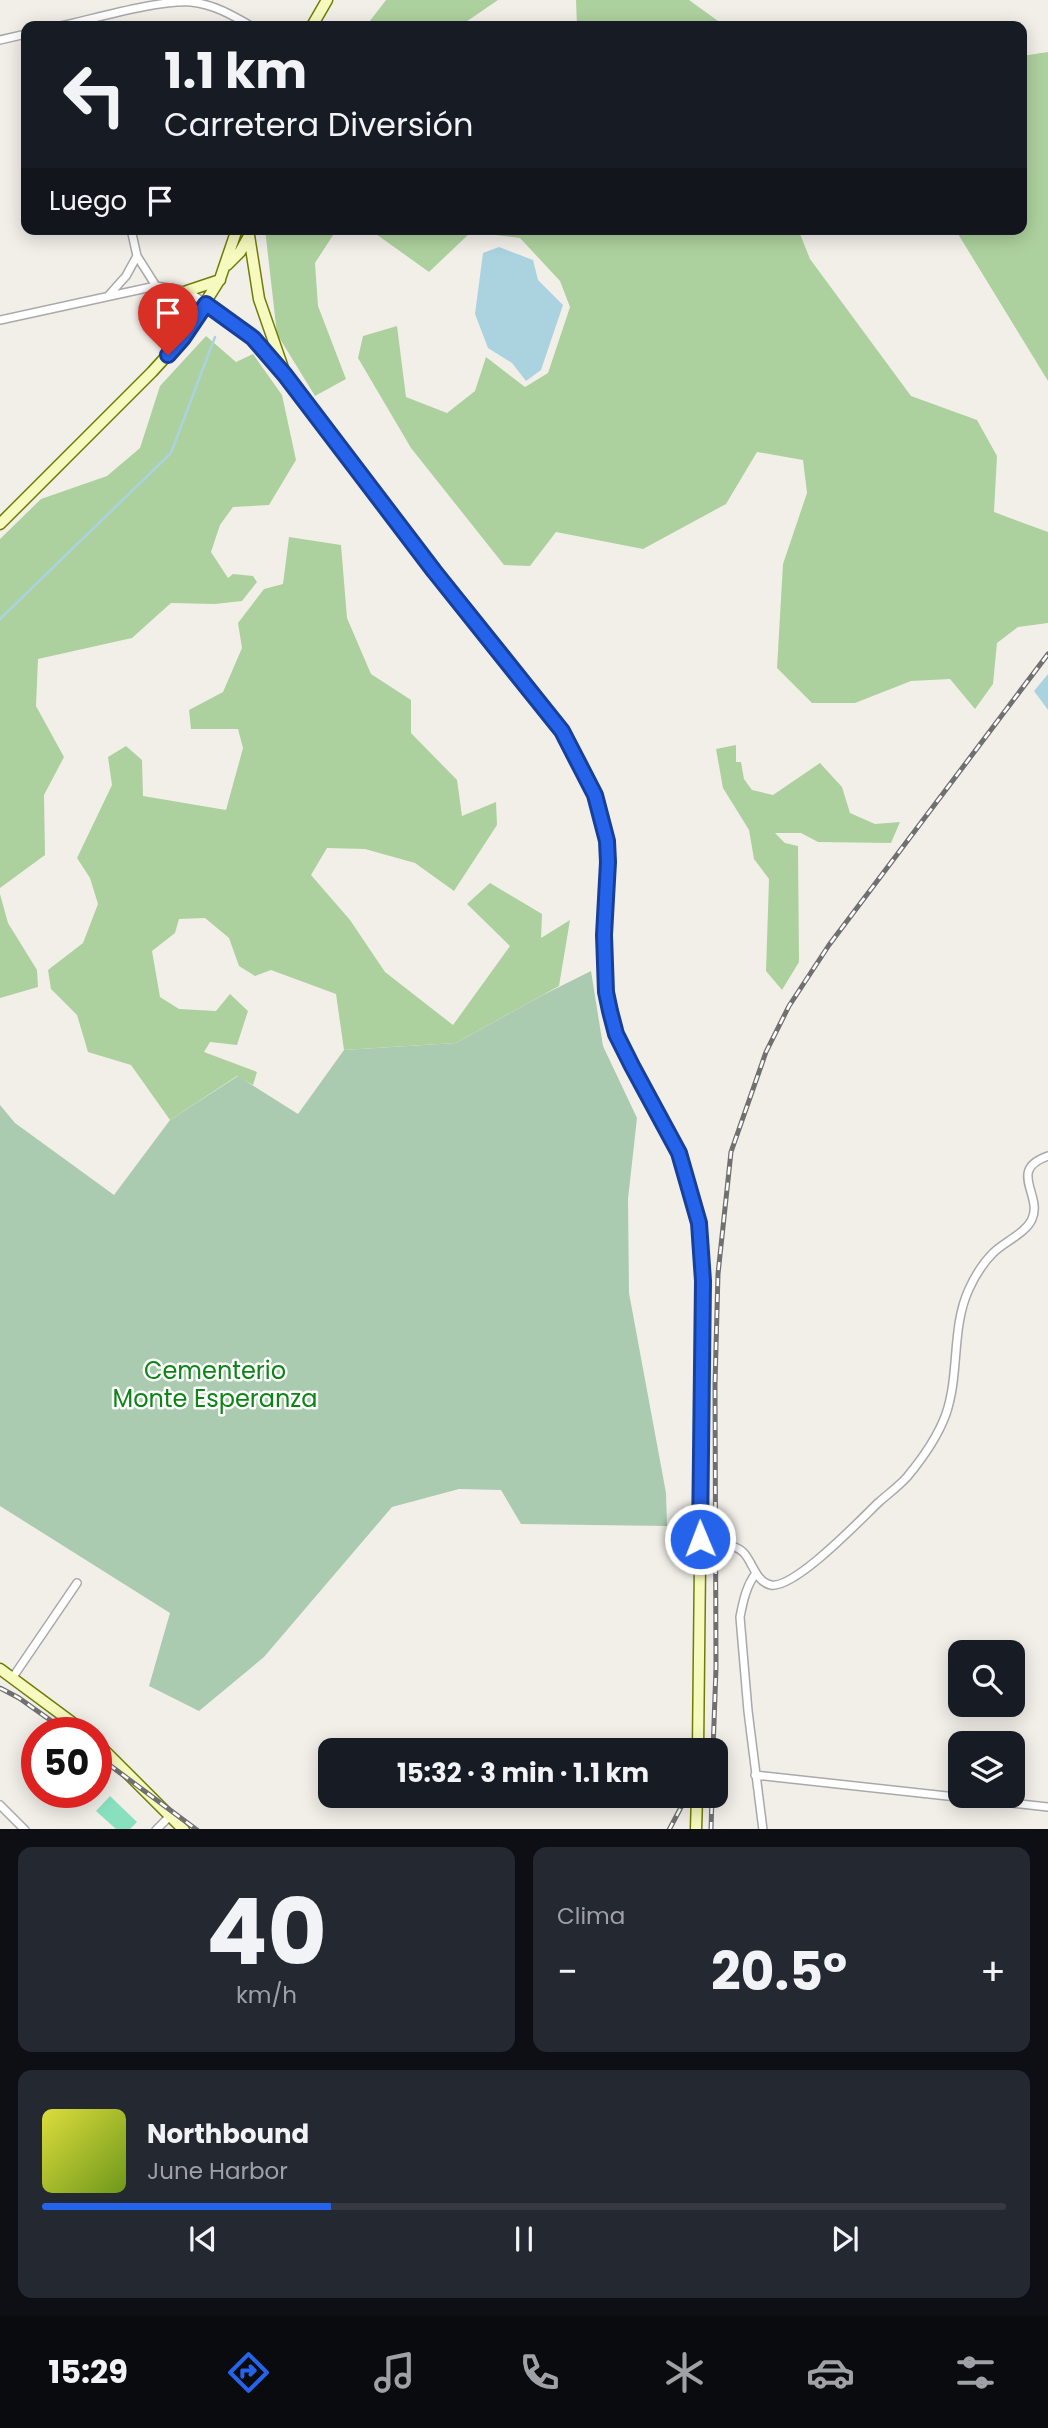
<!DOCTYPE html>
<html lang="es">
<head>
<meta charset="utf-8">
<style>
  body { margin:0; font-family:Poppins,sans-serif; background:#242831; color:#f1f3f6; height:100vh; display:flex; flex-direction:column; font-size:26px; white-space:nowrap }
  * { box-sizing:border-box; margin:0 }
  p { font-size:23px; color:#9ea1a6 }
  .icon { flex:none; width:38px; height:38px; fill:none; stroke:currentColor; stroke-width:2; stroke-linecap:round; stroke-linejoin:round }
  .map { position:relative; height:1829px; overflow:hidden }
  .panel { display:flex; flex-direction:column; gap:18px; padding:18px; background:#0d0f14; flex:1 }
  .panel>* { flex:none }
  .banner { position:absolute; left:21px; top:21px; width:1006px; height:214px; border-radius:14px; box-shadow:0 4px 18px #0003; background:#171b24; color:#f1f3f6; overflow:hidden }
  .controls { position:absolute; left:948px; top:1640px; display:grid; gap:14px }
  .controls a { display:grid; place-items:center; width:77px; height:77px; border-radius:14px; background:#171b24; box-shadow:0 4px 18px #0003; font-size:35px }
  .speed { position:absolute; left:21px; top:1717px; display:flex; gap:14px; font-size:35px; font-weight:700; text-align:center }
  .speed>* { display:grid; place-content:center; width:91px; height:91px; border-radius:50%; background:#171b24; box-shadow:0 4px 18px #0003; line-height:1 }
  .speed .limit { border:10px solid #d22; background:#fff; color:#111 }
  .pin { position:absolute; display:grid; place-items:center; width:60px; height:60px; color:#fff; margin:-72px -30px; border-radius:50% 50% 50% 0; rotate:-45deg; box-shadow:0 0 7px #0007 }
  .pin .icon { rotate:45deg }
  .me { position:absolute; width:77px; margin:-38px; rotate:359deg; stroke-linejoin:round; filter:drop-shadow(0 0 5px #0008) }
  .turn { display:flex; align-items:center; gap:24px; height:147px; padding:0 28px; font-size:32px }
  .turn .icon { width:91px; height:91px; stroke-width:2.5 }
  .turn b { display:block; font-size:49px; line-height:60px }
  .then { display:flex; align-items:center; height:66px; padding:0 28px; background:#0003; gap:14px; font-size:26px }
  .big { font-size:52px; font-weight:700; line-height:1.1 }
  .panel .widget { flex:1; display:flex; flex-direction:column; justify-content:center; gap:10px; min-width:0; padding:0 24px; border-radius:14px; background:#242831 }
  .panel .dial { align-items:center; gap:0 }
  .dial b { font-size:91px; line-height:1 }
  .song { display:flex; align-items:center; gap:21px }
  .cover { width:84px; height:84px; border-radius:10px; background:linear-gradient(135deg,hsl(60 70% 55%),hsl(80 70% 35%)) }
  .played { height:7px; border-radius:4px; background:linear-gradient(90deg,#2563eb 30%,#363941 30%) }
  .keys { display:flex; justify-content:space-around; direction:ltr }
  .heat { display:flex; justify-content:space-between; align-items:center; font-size:38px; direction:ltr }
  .panel .tiles { flex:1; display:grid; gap:18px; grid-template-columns:1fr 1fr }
  .widget:last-child { grid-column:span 2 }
  .trip { position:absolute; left:318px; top:1738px; width:410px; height:70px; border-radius:14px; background:#171b24; box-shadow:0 4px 18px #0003; font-weight:700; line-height:70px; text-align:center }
  .dock { display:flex; height:112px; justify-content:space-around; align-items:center; background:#090b0e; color:#9ea1a6 }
  .dock .icon { width:49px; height:49px }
  .dock .selected { color:#2563eb }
  .dock b { font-size:32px; color:#f1f3f6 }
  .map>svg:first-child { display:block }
</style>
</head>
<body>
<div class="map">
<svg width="1048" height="1830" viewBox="0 0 1048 1830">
  <rect width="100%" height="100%" fill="#f2efe9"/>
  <path fill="#add19e" d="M386 0H498L460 26H366Z
    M576 0H689L725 26H577Z
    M1048 52V381L955 229H1022V56Z
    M265 229H337L315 263 318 306 346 379 315 396 277 334Z
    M369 229H798L810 259 911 396 977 420 997 456 994 512 1048 532V623L1018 627 997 643 993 684 975 709 950 679 911 681 855 703H812L777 668 783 564 807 493 803 460 757 452 726 504 643 549 556 532 530 566 504 565 411 448 358 358 363 336 397 326 406 397 447 413 475 391 486 357 525 387 548 373 570 307 560 281 520 238 471 232 429 272Z
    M206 336 236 362 253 354 282 395 296 460 269 505 233 507 220 525 211 552 228 578 233 574 253 576 257 582 242 601 215 604 171 603 132 638 38 659 36 706 64 757 44 795 45 855 0 888V539L41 499 107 476 140 448 160 386Z
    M289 537 341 545 347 618 371 674 411 700V733L457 780 462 816 496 802 497 825 454 891 415 863 365 849 327 848 311 875 350 920 385 972 453 1025 510 946 467 904 490 883 542 914 541 938 570 920 559 986 456 1043 344 1050 336 994 271 970 255 976 239 966 229 938 205 918 179 919 175 933 152 951 160 997 179 1009 216 1011 230 994 248 1011 237 1045 210 1042 204 1052 257 1072 253 1085 237 1076 170 1120 131 1065 88 1052 77 1015 51 989 48 970 83 943 98 904 90 878 77 858 112 785 108 757 126 746 142 760 143 796 226 810 243 748 238 729H191L189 710 223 692 242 648 238 623 264 589 283 584Z
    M736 745V762H741L744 779 752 790 773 795 820 763 842 787 850 813 875 824 900 822 891 843 818 842 801 833H775L785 843 798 846 799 962 782 990 766 971 769 879 754 859 749 830 723 788 716 749Z
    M0 894 8 923 37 970 38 987 0 998Z"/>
  <path fill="#aacbaf" d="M591 971 603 1046 637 1118 628 1199 629 1293 666 1493 667 1526 521 1524 501 1490 459 1489 392 1507 264 1657 199 1711 149 1686 170 1613 0 1506V1105L15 1123 114 1195 170 1120 238 1076 298 1114 344 1050 456 1043 543 995Z"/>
  <path fill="#88e0be" d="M110 1796 137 1822 130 1829H116L96 1811Z"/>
  <path fill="#aad3df" d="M499 247 533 260 538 280 563 305 541 370 526 381 512 363 488 348 475 314 483 253Z
    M1048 674V710L1034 691Z"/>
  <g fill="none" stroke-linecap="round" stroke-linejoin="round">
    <path stroke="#aad3df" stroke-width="2.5" d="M0 619 171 453 215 337"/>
    <g stroke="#a9a9a9" stroke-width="10">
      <path id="street" d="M61 26C97 18 157 0 191 2 213 4 232 15 251 26
        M0 40 26 34
        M131 229 137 256 156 286
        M109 295 126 276 137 256
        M0 320 156 286 187 291 206 304
        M700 1539C713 1543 735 1543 744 1553 753 1563 756 1582 771 1585 795 1589 861 1519 879 1502 888 1494 899 1486 907 1477 922 1459 938 1436 946 1414 960 1373 951 1328 969 1289 975 1276 983 1263 993 1253 1004 1242 1026 1233 1032 1219 1043 1195 1007 1170 1048 1156
        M756 1573C746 1586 743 1602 740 1617L748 1711 763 1830
        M13 1677 77 1583
        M755 1775 1048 1807
        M0 1805 25 1830
        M156 1830 170 1816"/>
    </g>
    <g stroke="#707d05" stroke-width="13">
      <path id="secondary" d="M312 26 327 0
        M248 229 259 299 284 371
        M227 265 240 252 249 236
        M187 291 220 280
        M206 304 253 339 285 375 434 571 562 731 579 762 595 795 607 841 609 862 604 935 606 992 610 1011 616 1033 632 1066 679 1153 699 1223 703 1281 698 1750
        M0 524 152 372 183 338 220 279 237 229
        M0 1669 85 1732
        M96 1742 184 1830
        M696 1830 697 1796"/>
    </g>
    <use href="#street" stroke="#fff" stroke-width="7"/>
    <use href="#secondary" stroke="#f7fabf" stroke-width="10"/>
    <g stroke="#707070" stroke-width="5">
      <path id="rail" d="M0 1688 19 1698 67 1732
        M713 1750 716 1668 715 1384 718 1274 731 1152 766 1052 789 1006 829 945 1048 654
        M96 1755 197 1830
        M669 1830 687 1796
        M711 1830 712 1796"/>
    </g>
    <use href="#rail" stroke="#fff" stroke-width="2.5" stroke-dasharray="8" stroke-linecap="butt"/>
  </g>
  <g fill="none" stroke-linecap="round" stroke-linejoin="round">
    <g stroke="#184099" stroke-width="18">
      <path id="route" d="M168 355 183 338 206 304 253 338 285 375 434 571 562 731 595 795 607 841 608 862 604 935 606 992 610 1011 616 1034 632 1066 679 1153 699 1223 703 1281 700 1539"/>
    </g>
    <use href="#route" stroke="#2563eb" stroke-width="12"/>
  </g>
  <g text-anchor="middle" stroke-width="5" stroke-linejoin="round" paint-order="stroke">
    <g font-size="24" fill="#0c8416" stroke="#fff">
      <text x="215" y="1379">Cementerio<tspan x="215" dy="28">Monte Esperanza</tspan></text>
    </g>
  </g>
</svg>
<div class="controls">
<a><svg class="icon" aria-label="search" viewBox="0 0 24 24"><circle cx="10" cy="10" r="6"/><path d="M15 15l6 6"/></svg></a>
<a><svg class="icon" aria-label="layers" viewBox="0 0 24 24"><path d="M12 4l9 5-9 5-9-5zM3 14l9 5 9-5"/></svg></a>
</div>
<div class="speed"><div class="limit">50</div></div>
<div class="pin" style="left:168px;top:355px;background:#d93025"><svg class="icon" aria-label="arrive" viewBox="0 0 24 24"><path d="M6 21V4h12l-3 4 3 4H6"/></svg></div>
<svg class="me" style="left:700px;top:1539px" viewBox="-20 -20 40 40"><circle r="17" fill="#2563eb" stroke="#fff" stroke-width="3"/><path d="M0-11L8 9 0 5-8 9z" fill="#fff"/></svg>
<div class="trip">15:32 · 3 min · 1.1 km</div>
<div class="banner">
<div class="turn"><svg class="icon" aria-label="left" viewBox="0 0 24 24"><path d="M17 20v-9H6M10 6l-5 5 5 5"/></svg><div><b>1.1 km</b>Carretera Diversión</div></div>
<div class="then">Luego<svg class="icon" aria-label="arrive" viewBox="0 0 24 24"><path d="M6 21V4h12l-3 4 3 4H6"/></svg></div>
</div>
</div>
<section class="panel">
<div class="tiles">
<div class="widget dial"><b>40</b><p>km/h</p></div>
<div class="widget"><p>Clima</p>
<div class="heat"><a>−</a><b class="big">20.5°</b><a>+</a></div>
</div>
<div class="widget">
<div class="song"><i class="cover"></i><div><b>Northbound</b><p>June Harbor</p></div></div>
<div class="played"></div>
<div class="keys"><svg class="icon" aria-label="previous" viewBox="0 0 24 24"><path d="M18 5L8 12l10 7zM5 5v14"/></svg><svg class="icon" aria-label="pause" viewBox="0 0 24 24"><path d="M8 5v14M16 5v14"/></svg><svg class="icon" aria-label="next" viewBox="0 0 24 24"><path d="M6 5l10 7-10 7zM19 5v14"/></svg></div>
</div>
</div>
</section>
<nav class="dock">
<b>15:29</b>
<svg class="icon selected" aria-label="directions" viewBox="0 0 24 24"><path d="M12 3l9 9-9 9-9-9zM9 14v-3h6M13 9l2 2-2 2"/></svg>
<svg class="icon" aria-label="music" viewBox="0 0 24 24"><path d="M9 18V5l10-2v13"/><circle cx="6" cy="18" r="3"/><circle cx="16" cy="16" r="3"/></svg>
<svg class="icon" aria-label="phone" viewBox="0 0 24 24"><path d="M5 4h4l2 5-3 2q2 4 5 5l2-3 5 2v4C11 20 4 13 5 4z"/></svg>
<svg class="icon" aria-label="climate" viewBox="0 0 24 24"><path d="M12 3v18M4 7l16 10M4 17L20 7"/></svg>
<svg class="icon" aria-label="car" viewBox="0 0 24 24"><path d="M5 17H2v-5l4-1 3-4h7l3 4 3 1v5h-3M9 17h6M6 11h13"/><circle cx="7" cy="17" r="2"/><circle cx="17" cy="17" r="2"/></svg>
<svg class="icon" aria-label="filters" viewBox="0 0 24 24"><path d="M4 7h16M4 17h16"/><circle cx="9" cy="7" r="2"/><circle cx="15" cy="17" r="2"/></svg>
</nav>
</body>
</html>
